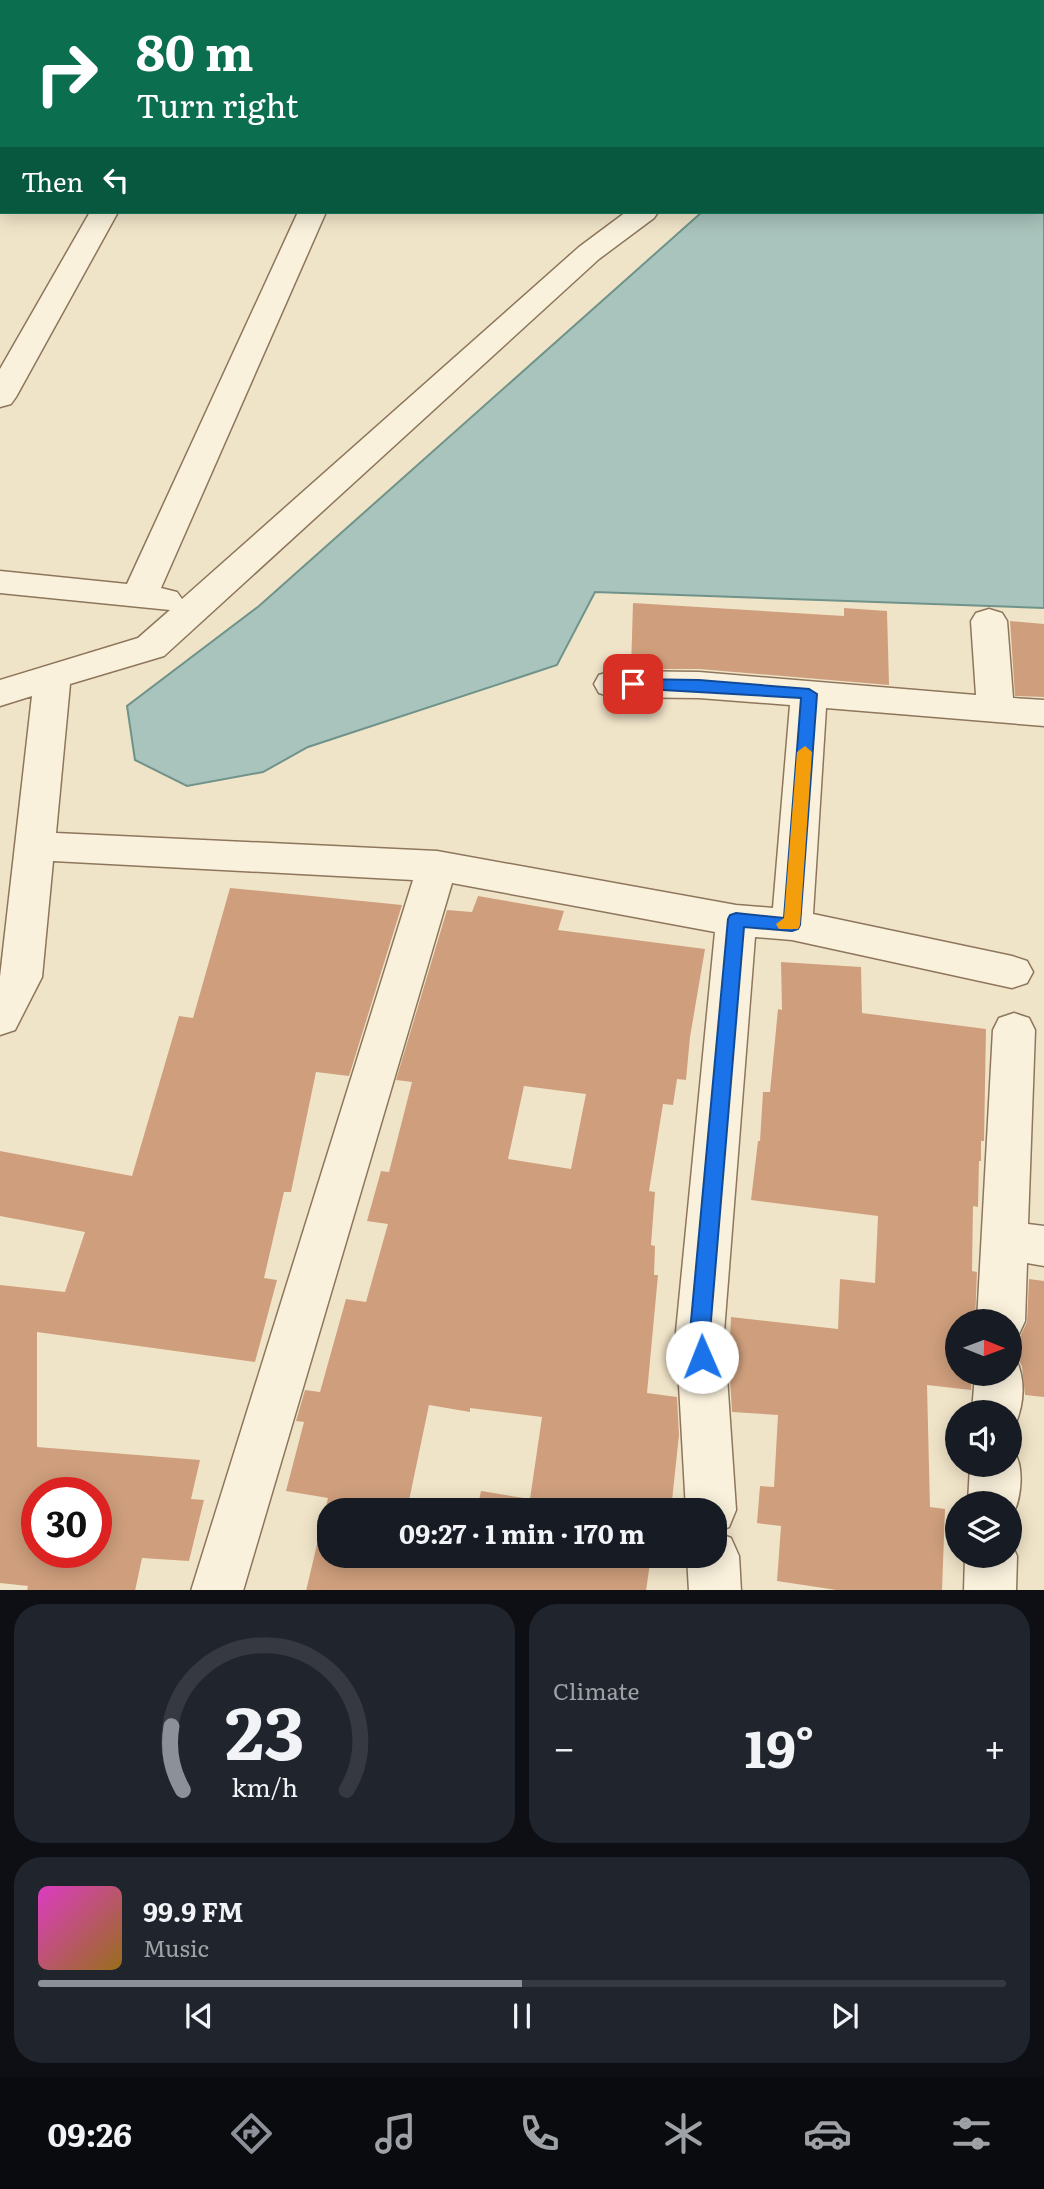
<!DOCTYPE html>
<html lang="en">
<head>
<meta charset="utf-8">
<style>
  body { margin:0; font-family:Literata,serif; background:#20242c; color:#f1f3f6; height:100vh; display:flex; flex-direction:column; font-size:26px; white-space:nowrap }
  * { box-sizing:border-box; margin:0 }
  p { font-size:23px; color:#9ea1a6 }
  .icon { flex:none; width:38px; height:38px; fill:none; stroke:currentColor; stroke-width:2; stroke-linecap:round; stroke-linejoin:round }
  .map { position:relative; height:1590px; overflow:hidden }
  .panel { display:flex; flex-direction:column; gap:14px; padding:14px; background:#0d0f14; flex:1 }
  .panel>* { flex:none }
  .guide { position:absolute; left:0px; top:0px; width:1045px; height:214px; box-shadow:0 4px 18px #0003; background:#0b6e4f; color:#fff; overflow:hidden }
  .needle { width:46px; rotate:91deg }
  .controls { position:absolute; left:945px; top:1309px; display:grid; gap:14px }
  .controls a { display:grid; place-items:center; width:77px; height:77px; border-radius:50%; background:#171b24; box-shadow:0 4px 18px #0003; font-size:35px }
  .speed { position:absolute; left:21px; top:1477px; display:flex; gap:14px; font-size:35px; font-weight:700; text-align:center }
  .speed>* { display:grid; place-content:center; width:91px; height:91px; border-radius:50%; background:#171b24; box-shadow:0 4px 18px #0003; line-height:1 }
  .speed .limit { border:10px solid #d22; background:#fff; color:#111 }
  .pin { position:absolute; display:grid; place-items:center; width:60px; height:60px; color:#fff; margin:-30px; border-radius:14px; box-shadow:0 4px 10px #0006 }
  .me { position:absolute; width:77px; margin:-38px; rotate:359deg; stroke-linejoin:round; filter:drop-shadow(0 0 5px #0008) }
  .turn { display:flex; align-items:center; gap:24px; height:147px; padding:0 21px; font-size:32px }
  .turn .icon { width:91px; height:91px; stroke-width:2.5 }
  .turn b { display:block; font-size:49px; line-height:60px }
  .then { display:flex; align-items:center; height:66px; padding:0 21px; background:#0003; gap:14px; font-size:26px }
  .big { font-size:52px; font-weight:700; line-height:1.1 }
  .panel .tile { flex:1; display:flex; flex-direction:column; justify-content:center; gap:10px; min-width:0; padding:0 24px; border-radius:28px; background:#20242c }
  .panel .dial { align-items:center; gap:0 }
  .dial svg { height:182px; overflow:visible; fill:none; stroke:#363941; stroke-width:7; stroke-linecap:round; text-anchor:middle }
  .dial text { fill:#f1f3f6; stroke:none }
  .song { display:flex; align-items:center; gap:21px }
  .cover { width:84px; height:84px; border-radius:10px; background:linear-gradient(135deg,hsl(310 70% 55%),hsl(40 70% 35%)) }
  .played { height:7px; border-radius:4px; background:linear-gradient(90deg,#8c9099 50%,#363941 50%) }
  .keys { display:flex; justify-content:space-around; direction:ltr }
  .heat { display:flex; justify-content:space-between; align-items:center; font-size:38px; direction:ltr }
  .panel .tiles { flex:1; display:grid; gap:14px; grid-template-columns:1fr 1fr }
  .tile:last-child { grid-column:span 2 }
  .trip { position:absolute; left:317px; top:1498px; width:410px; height:70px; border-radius:28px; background:#171b24; box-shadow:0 4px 18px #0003; font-weight:700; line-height:70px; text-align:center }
  .dock { display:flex; height:112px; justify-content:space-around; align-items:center; background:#090b0e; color:#9ea1a6 }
  .dock .icon { width:49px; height:49px }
  .dock .selected { color:#8c9099 }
  .dock b { font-size:32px; color:#f1f3f6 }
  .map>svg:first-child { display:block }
</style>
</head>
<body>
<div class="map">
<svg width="1044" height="1591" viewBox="0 0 1044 1591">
  <rect width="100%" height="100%" fill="#f0e4c8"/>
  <path fill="#a9c4bc" stroke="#6f938a" stroke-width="2" d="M958 0H1044V608L595 592 557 665 308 747 263 772 187 786 135 760 127 706 259 606 702 212H1043V2H955Z"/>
  <path fill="#cf9f7d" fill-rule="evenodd" d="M633 603 844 616V608L887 611 889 685 699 669H631Z
    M1010 621 1044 624V697L1015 696Z
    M230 888 402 905 349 1076 316 1072 291 1192H284L264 1278 277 1280 255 1362 37 1332V1447L200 1460 191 1499 204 1500 189 1561 142 1558 135 1591H27L28 1586 0 1583V1285L65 1292 85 1232 0 1216V1151L132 1176 179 1016 193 1018ZM37 1493H96V1552H37Z
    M478 896 564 911 558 930 705 949 690 1037 686 1080 677 1079 673 1105 663 1104 649 1191 655 1192 651 1245 655 1246 654 1275H658L647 1393 677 1397 679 1435 671 1510H477L481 1491 530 1499 542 1417 470 1408V1412L429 1405 407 1510H329V1556H651L646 1591H306L328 1498 286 1491 304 1422 296 1421 305 1390 320 1392 346 1299 366 1302 388 1224 367 1221 381 1171 389 1172 412 1082 396 1080 447 910 472 912ZM524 1086 586 1094 571 1169 508 1159Z
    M781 962 861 967 862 1013 986 1029 984 1141H981V1161H979L978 1207 973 1206 972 1271 977 1272 975 1321H957V1374H972L971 1390 927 1385 930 1507 945 1509 942 1591H843L777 1581 781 1526 757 1523 760 1486 774 1487 778 1415 732 1412 729 1362 731 1317 838 1329 840 1279 875 1283 878 1216 751 1200 758 1141H760L763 1092H770L778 1009 782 1010Z
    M1029 1279 1044 1281V1397L1025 1395 1022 1366 1017 1357 1010 1353V1341L1020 1337 1027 1322Z"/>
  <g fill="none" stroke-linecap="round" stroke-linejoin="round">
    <g stroke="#8d765c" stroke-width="3">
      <path id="minor" d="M911 0H938L910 2Z
        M90 212H118L16 397 11 404 0 407V369Z
        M298 212H326L161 588 177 592 182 599 579 247 626 212H658L654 218 599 259 164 656 70 684 56 833 437 851 736 905 773 908 790 705 699 698 612 697 599 693 594 684 599 675 612 671 699 672 976 695 971 621 976 613 989 609 1002 613 1007 621 1013 698 1044 700V726L826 708 813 914 1012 956 1027 961 1033 972 1027 983 1012 988 792 940 755 937 724 1332 736 1510 729 1527 716 1532 731 1538 739 1556 741 1591H689L687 1556H714V1510H686L676 1332 715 932 452 883 243 1591H191L413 880 53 861 42 977 15 1030 0 1035V977L32 696 0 706V680L138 638 170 610 0 593V571L127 584Z
        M1014 1013 1029 1018 1035 1030 1028 1224 1044 1226V1266L1027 1263 1025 1321 1018 1336 1010 1339V1321H977L993 1030 999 1018Z
        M1010 1356 1016 1359C1026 1381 1024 1405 1014 1428L1010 1430V1412H972L975 1374H1010Z
        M1010 1447C1027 1463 1021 1503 1010 1520V1503H968L970 1465H1010Z
        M1010 1540 1017 1556 1016 1591H964L965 1556H1010Z"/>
    </g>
    <use href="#minor" fill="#faf1dc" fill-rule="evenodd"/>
  </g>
  <path fill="#1a73e8" stroke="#114b97" stroke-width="2" d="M633 679 699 680 809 689 817 694 800 925 798 929 792 931 744 927 710 1332 712 1357 709 1363 702 1366 695 1363 690 1332 728 919 730 915 736 913 784 918 801 698 628 688 626 684Z"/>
  <path fill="#f59e0b" d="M805 746 812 752 800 925 798 929H779L776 924 784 918 797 752Z"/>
</svg>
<div class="controls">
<a><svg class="needle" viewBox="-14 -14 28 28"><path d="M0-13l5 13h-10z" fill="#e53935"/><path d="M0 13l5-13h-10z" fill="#9ea1a6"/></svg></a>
<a><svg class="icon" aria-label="sound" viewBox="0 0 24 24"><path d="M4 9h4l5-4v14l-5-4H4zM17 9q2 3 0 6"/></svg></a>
<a><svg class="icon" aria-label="layers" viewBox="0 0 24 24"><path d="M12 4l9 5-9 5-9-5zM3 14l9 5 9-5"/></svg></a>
</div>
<div class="speed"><div class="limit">30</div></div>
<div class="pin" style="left:633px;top:684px;background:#d93025"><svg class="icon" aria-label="arrive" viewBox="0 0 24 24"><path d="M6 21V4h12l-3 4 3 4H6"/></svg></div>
<svg class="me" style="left:702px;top:1357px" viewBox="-20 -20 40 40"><circle r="19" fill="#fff"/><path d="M0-13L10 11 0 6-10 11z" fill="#1a73e8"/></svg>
<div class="trip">09:27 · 1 min · 170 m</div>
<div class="guide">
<div class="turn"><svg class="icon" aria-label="right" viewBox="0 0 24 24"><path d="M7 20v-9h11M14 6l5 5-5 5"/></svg><div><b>80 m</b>Turn right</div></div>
<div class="then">Then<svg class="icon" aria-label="left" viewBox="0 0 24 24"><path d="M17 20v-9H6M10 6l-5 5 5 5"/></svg></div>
</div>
</div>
<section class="panel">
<div class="tiles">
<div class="tile dial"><svg viewBox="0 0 100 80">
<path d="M14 69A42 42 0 1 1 86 69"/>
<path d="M14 69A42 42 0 0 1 9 41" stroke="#8c9099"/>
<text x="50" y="56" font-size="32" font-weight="700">23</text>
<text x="50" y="72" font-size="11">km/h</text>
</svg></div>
<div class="tile"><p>Climate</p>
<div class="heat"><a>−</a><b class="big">19°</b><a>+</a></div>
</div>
<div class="tile">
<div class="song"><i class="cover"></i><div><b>99.9 FM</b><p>Music</p></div></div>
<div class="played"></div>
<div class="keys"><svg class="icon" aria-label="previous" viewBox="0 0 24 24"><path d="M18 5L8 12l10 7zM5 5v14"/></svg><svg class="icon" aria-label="pause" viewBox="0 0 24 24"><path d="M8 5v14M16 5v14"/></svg><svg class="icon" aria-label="next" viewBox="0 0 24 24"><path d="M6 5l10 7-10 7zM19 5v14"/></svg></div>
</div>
</div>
</section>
<nav class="dock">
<b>09:26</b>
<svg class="icon selected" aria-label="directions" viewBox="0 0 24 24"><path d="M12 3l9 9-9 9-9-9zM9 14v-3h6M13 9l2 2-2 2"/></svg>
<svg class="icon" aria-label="music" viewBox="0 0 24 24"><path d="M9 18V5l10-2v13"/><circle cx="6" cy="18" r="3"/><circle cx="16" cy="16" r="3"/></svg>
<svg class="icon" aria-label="phone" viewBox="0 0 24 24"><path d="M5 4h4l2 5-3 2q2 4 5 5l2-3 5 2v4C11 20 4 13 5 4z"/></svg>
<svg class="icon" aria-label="climate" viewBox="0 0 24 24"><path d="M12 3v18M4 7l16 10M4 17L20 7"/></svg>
<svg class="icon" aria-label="car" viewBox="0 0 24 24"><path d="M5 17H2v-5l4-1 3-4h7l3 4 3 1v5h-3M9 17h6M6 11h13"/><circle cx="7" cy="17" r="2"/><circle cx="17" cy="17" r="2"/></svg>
<svg class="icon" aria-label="filters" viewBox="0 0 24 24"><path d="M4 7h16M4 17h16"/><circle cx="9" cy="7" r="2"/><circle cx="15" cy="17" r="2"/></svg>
</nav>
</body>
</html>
